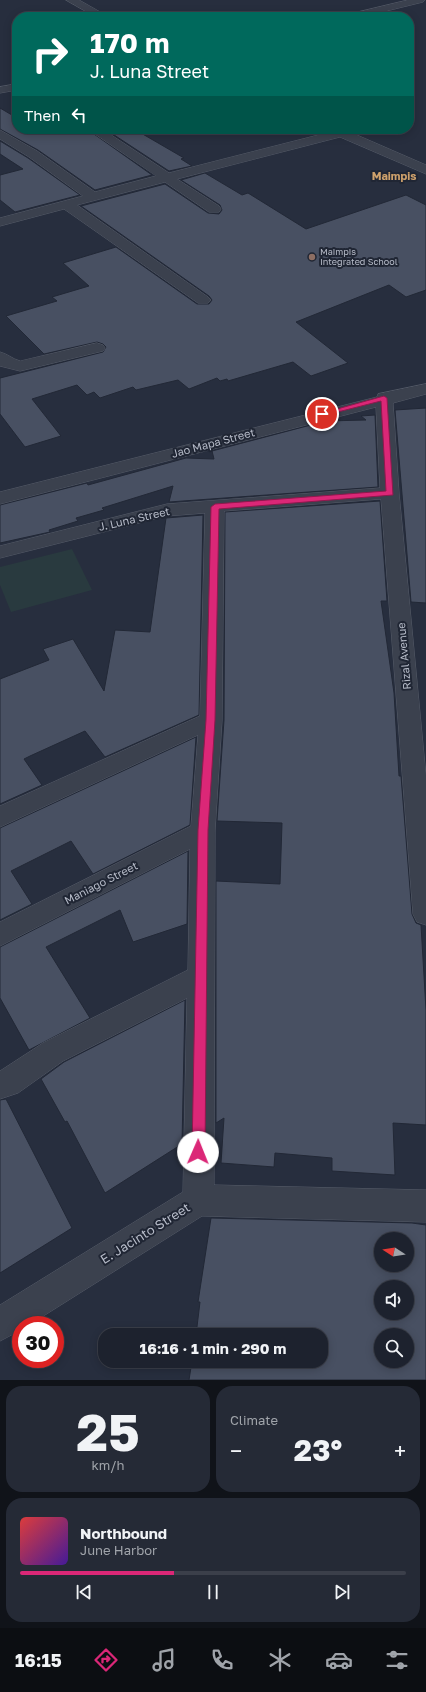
<!DOCTYPE html>
<html lang="en">
<head>
<meta charset="utf-8">
<style>
  body { margin:0; font-family:"Golos Text",sans-serif; background:#252a36; color:#f1f3f6; height:100vh; display:flex; flex-direction:column; font-size:15px; white-space:nowrap }
  * { box-sizing:border-box; margin:0 }
  p { font-size:13px; color:#a0a4aa }
  .icon { flex:none; width:22px; height:22px; fill:none; stroke:currentColor; stroke-width:2; stroke-linecap:round; stroke-linejoin:round }
  .map { position:relative; height:1380px; overflow:hidden }
  .side { display:flex; flex-direction:column; gap:6px; padding:6px; background:#101319; flex:1 }
  .side>* { flex:none }
  .hud { position:absolute; left:12px; top:12px; width:402px; height:122px; border-radius:16px; box-shadow:0 2px 10px #0003,0 0 0 1px #3b3f4a; background:#00695c; color:#fff; overflow:hidden }
  .needle { width:26px; rotate:282deg }
  .tools { position:absolute; left:374px; top:1232px; display:grid; gap:8px }
  .tools a { display:grid; place-items:center; width:40px; height:40px; border-radius:50%; background:#1d222e; box-shadow:0 2px 10px #0003,0 0 0 1px #3b3f4a; font-size:20px }
  .speed { position:absolute; left:12px; top:1316px; display:flex; gap:8px; font-size:20px; font-weight:700; text-align:center }
  .speed>* { display:grid; place-content:center; width:52px; height:52px; border-radius:50%; background:#1d222e; box-shadow:0 2px 10px #0003,0 0 0 1px #3b3f4a; line-height:1 }
  .speed .limit { border:6px solid #d22; background:#fff; color:#111 }
  .pin { position:absolute; display:grid; place-items:center; width:34px; height:34px; color:#fff; margin:-17px; border:2px solid #fff; border-radius:50%; box-shadow:0 1px 4px #0007 }
  .me { position:absolute; width:44px; margin:-22px; rotate:1deg; stroke-linejoin:round; filter:drop-shadow(0 0 3px #0008) }
  .turn { display:flex; align-items:center; gap:14px; height:84px; padding:0 12px; font-size:18px }
  .turn .icon { width:52px; height:52px; stroke-width:2.5 }
  .turn b { display:block; font-size:28px; line-height:34px }
  .then { display:flex; align-items:center; height:38px; padding:0 12px; background:#0003; gap:8px; font-size:15px }
  .big { font-size:30px; font-weight:700; line-height:1.1 }
  .side .card { flex:1; display:flex; flex-direction:column; justify-content:center; gap:6px; min-width:0; padding:0 14px; border-radius:16px; background:#252a36 }
  .side .dial { align-items:center; gap:0 }
  .dial b { font-size:52px; line-height:1 }
  .song { display:flex; align-items:center; gap:12px }
  .cover { width:48px; height:48px; border-radius:6px; background:linear-gradient(135deg,hsl(0 70% 55%),hsl(260 70% 35%)) }
  .played { height:4px; border-radius:2px; background:linear-gradient(90deg,#db2777 40%,#3b3f4a 40%) }
  .keys { display:flex; justify-content:space-around; direction:ltr }
  .heat { display:flex; justify-content:space-between; align-items:center; font-size:22px; direction:ltr }
  .side .tiles { flex:1; display:grid; gap:6px; grid-template-columns:1fr 1fr }
  .card:last-child { grid-column:span 2 }
  .trip { position:absolute; left:98px; top:1328px; width:230px; height:40px; border-radius:16px; background:#1d222e; box-shadow:0 2px 10px #0003,0 0 0 1px #3b3f4a; font-weight:700; line-height:40px; text-align:center }
  .tabs { display:flex; height:64px; justify-content:space-around; align-items:center; background:#0c0e12; color:#a0a4aa }
  .tabs .icon { width:28px; height:28px }
  .tabs .selected { color:#db2777 }
  .tabs b { font-size:18px; color:#f1f3f6 }
  .map>svg:first-child { display:block }
</style>
</head>
<body>
<div class="map">
<svg width="426" height="1380" viewBox="0 0 426 1380">
  <rect width="100%" height="100%" fill="#272e3e"/>
  <path fill="#293a3f" d="M72 549 92 590 11 612 0 585V567Z"/>
  <path fill="#485062" stroke="#222836" fill-rule="evenodd" d="M0 108 17 118V129H87L152 175 95 190 38 150 0 129Z
    M105 129H134L184 158 181 159 192 166 169 171Z
    M0 141 28 158 80 195 15 212 0 200V175L23 169 0 154Z
    M205 173 242 195 248 193 306 229 406 195 426 205V290L406 297 389 285 296 322 348 363 311 376 293 362 228 381 227 379 220 381 217 378 189 389 178 380 136 390 133 387 100 398 94 392 87 395 77 385 32 399 61 436 25 447 0 414V378L103 352 106 347 103 344 97 342 44 354 6 316 57 301 52 297 89 286 63 263 116 247 197 304H209L212 300 209 296 81 206 165 184 208 213 219 214 222 210 220 205 181 180Z
    M426 408V603L411 602 395 410Z
    M375 415 378 487 169 502 173 486 102 508 104 510 76 518 78 521 49 530 50 532 0 543V505L87 483 88 485 186 458 214 459 212 451 326 421 366 420 361 416Z
    M380 501 387 601H381L394 693 399 776H401L412 914 416 923 421 925 426 1010V1125L393 1123 395 1175 332 1171V1158L275 1153 274 1167 221 1163 224 1118 216 1123V881L280 884 282 823 217 821 224 720 225 512Z
    M203 515 199 715 105 757 85 731 30 756 24 759 42 785 0 804V679L49 660 43 649 73 639 104 691 115 630 150 632 166 518Z
    M196 737 190 825 93 874 71 841 11 871 32 904 0 920V828Z
    M188 851 187 924 133 942 120 910 46 947 90 1018 29 1050 0 998V947Z
    M185 1000 182 1144 105 1193 67 1121 65 1122 41 1079 64 1062Z
    M6 1099 72 1228 0 1273V1100Z
    M211 1218 412 1223 426 1225V1380H189L192 1361H321V1335H196L200 1302H198ZM381 1239H407V1265H381ZM381 1287H407V1313H381ZM381 1335H407V1361H381Z"/>
  <g fill="none" stroke-linecap="round" stroke-linejoin="round">
    <g stroke="#565c69" stroke-width="1">
      <path id="minor" d="M66 0H79L109 17H96Z
        M408 0H425L423 2 362 17H345L346 15Z
        M17 84V90L0 93V87Z
        M88 129H102L169 173 330 132 327 129H343L426 165V174L340 137 177 179 219 206 221 209 219 212H209L165 182 77 205 208 297 211 300 208 303H198L64 209 0 226V218L83 196 29 157 0 139V130L37 151 95 192 156 176Z
        M97 343 103 345 105 348 103 351 20 371 0 366V352C8 354 12 359 20 361Z
        M426 384V394L393 403 399 493 426 776V925L417 922 413 914 381 499 224 511 222 720 215 831 214 1185 426 1190V1222L202 1216 29 1325H21V1330L0 1341V1305L183 1192 187 998 63 1061 18 1093 0 1099V1071L43 1043 188 970 190 849 0 946V922L191 826 198 735 0 827V806L200 716 205 513 167 516 0 558V546L167 504 380 488 376 407 0 504V492L377 397 378 394Z"/>
    </g>
    <use href="#minor" fill="#3b414e" fill-rule="evenodd"/>
  </g>
  <path fill="#db2777" stroke="#8e194d" d="M384 396 387 398 393 495 219 509 215 720 208 830 205 1152 203 1156 198 1158 194 1156 192 1152 198 830 206 720 211 507 215 504 386 491 381 401 322 416 319 414Z"/>
  <circle fill="#8d6e63" stroke="#202634" stroke-width="1.5" cx="312" cy="257" r="4"/>
  <g text-anchor="middle" stroke-width="4" stroke-linejoin="round" paint-order="stroke">
    <g font-size="9" fill="#b7bcc9" stroke="#202634" text-anchor="start">
      <text x="320" y="255">Maimpis<tspan x="320" dy="10">Integrated School</tspan></text>
    </g>
    <g font-size="11" font-weight="bold" fill="#cfa26c" stroke="#202634">
      <text x="394" y="180">Maimpis</text>
    </g>
    <g font-size="11" fill="#b7bcc9" stroke="#202634">
      <text transform="translate(213 443) rotate(-15)" y="4">Jao Mapa Street</text>
      <text transform="translate(134 519) rotate(-13)" y="4">J. Luna Street</text>
      <text transform="translate(404 656) rotate(-95)" y="4">Rizal Avenue</text>
      <text transform="translate(101 883) rotate(-27)" y="4">Maniago Street</text>
    </g>
    <g font-size="13" fill="#b7bcc9" stroke="#202634">
      <text transform="translate(145 1233) rotate(-32)" y="5">E. Jacinto Street</text>
    </g>
  </g>
</svg>
<div class="tools">
<a><svg class="needle" viewBox="-14 -14 28 28"><path d="M0-13l5 13h-10z" fill="#e53935"/><path d="M0 13l5-13h-10z" fill="#a0a4aa"/></svg></a>
<a><svg class="icon" aria-label="sound" viewBox="0 0 24 24"><path d="M4 9h4l5-4v14l-5-4H4zM17 9q2 3 0 6"/></svg></a>
<a><svg class="icon" aria-label="search" viewBox="0 0 24 24"><circle cx="10" cy="10" r="6"/><path d="M15 15l6 6"/></svg></a>
</div>
<div class="speed"><div class="limit">30</div></div>
<div class="pin" style="left:322px;top:414px;background:#d93025"><svg class="icon" aria-label="arrive" viewBox="0 0 24 24"><path d="M6 21V4h12l-3 4 3 4H6"/></svg></div>
<svg class="me" style="left:198px;top:1152px" viewBox="-20 -20 40 40"><circle r="19" fill="#fff"/><path d="M0-13L10 11 0 6-10 11z" fill="#db2777"/></svg>
<div class="trip">16:16 · 1 min · 290 m</div>
<div class="hud">
<div class="turn"><svg class="icon" aria-label="right" viewBox="0 0 24 24"><path d="M7 20v-9h11M14 6l5 5-5 5"/></svg><div><b>170 m</b>J. Luna Street</div></div>
<div class="then">Then<svg class="icon" aria-label="left" viewBox="0 0 24 24"><path d="M17 20v-9H6M10 6l-5 5 5 5"/></svg></div>
</div>
</div>
<section class="side">
<div class="tiles">
<div class="card dial"><b>25</b><p>km/h</p></div>
<div class="card"><p>Climate</p>
<div class="heat"><a>−</a><b class="big">23°</b><a>+</a></div>
</div>
<div class="card">
<div class="song"><i class="cover"></i><div><b>Northbound</b><p>June Harbor</p></div></div>
<div class="played"></div>
<div class="keys"><svg class="icon" aria-label="previous" viewBox="0 0 24 24"><path d="M18 5L8 12l10 7zM5 5v14"/></svg><svg class="icon" aria-label="pause" viewBox="0 0 24 24"><path d="M8 5v14M16 5v14"/></svg><svg class="icon" aria-label="next" viewBox="0 0 24 24"><path d="M6 5l10 7-10 7zM19 5v14"/></svg></div>
</div>
</div>
</section>
<nav class="tabs">
<b>16:15</b>
<svg class="icon selected" aria-label="directions" viewBox="0 0 24 24"><path d="M12 3l9 9-9 9-9-9zM9 14v-3h6M13 9l2 2-2 2"/></svg>
<svg class="icon" aria-label="music" viewBox="0 0 24 24"><path d="M9 18V5l10-2v13"/><circle cx="6" cy="18" r="3"/><circle cx="16" cy="16" r="3"/></svg>
<svg class="icon" aria-label="phone" viewBox="0 0 24 24"><path d="M5 4h4l2 5-3 2q2 4 5 5l2-3 5 2v4C11 20 4 13 5 4z"/></svg>
<svg class="icon" aria-label="climate" viewBox="0 0 24 24"><path d="M12 3v18M4 7l16 10M4 17L20 7"/></svg>
<svg class="icon" aria-label="car" viewBox="0 0 24 24"><path d="M5 17H2v-5l4-1 3-4h7l3 4 3 1v5h-3M9 17h6M6 11h13"/><circle cx="7" cy="17" r="2"/><circle cx="17" cy="17" r="2"/></svg>
<svg class="icon" aria-label="filters" viewBox="0 0 24 24"><path d="M4 7h16M4 17h16"/><circle cx="9" cy="7" r="2"/><circle cx="15" cy="17" r="2"/></svg>
</nav>
</body>
</html>
